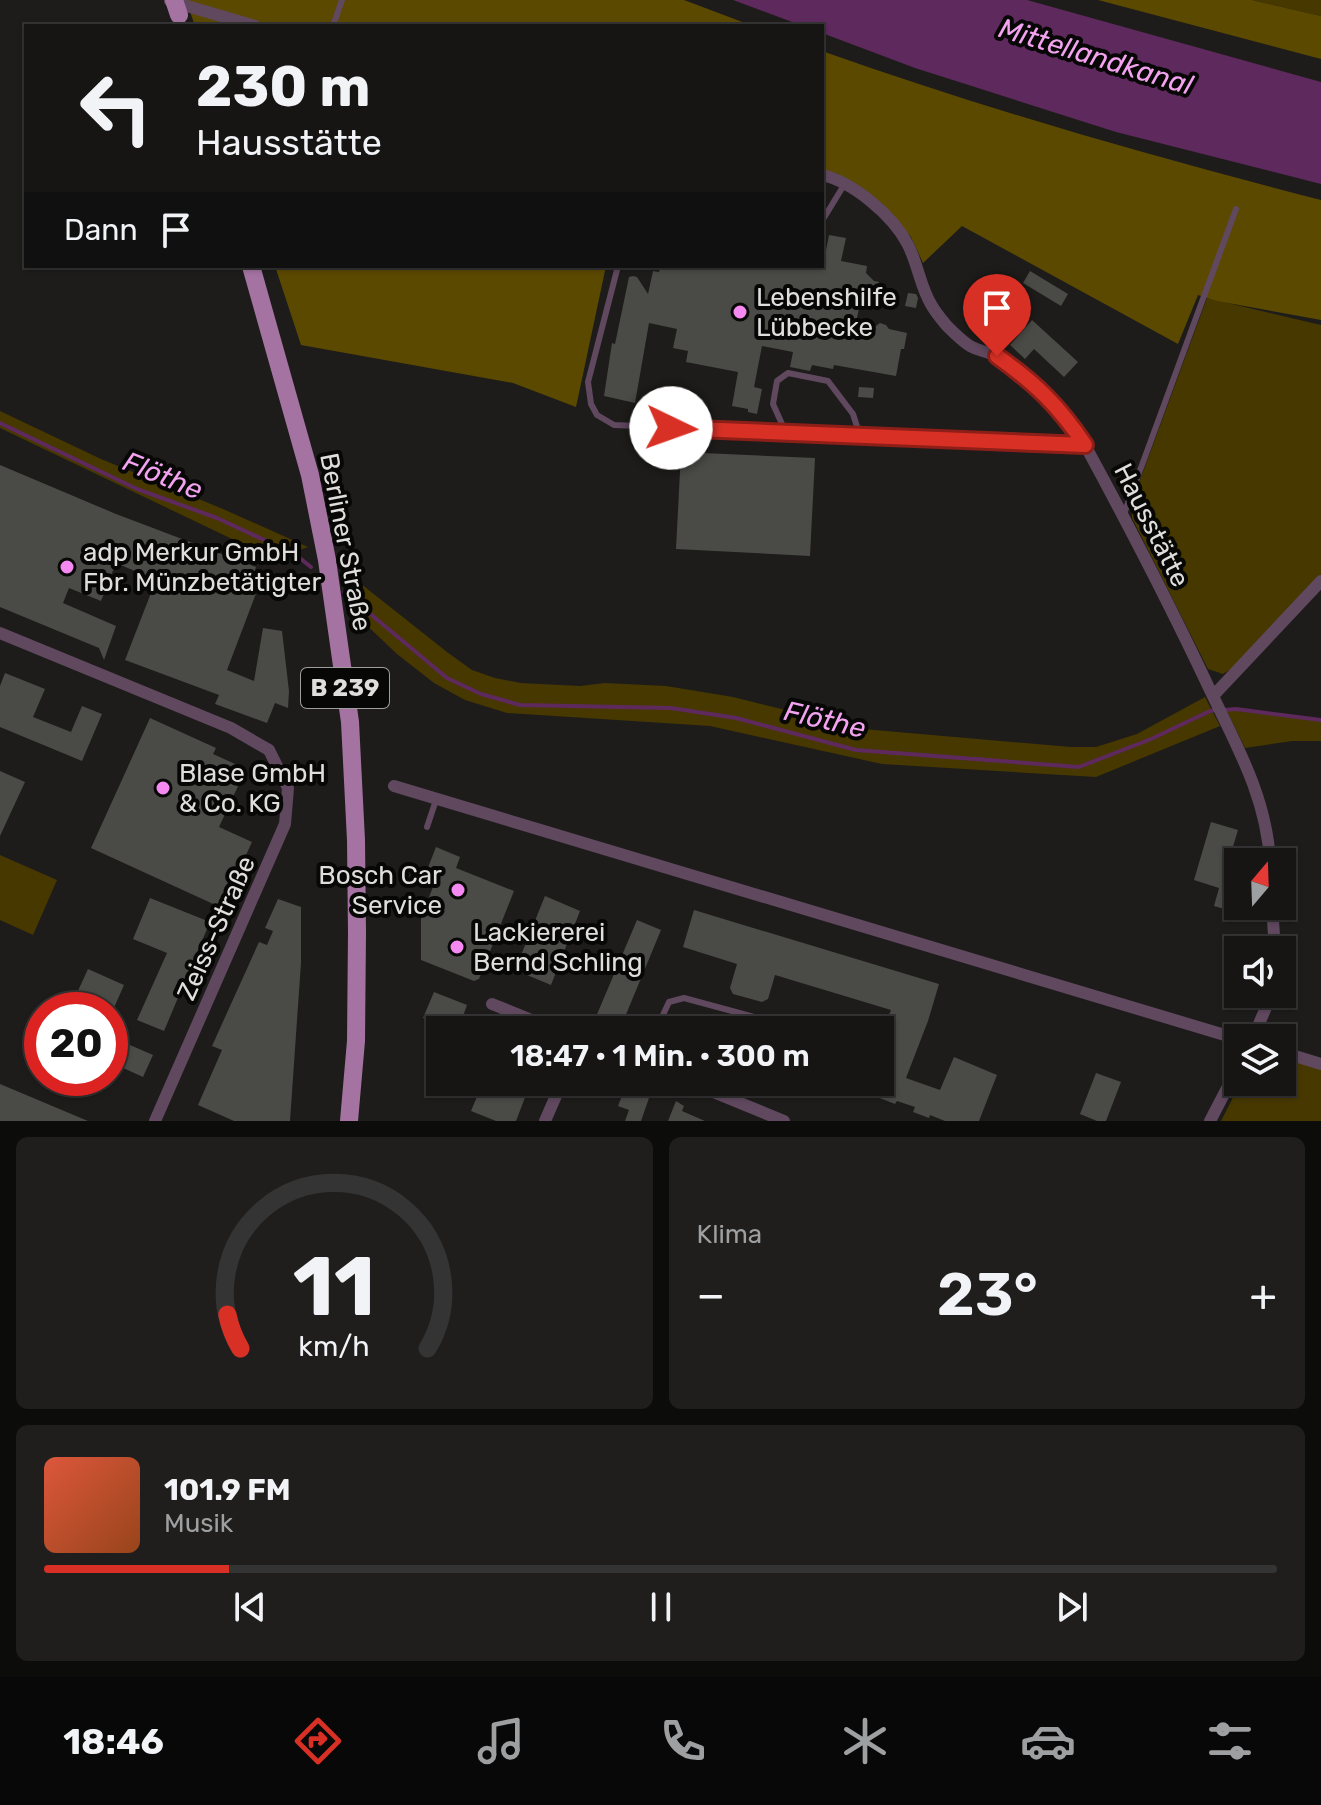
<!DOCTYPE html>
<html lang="de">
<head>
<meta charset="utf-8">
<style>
  body { margin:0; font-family:Rubik,sans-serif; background:#1f1e1d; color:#f1f3f6; height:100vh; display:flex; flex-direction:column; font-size:30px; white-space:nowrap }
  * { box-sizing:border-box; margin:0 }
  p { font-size:26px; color:#9e9fa0 }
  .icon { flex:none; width:44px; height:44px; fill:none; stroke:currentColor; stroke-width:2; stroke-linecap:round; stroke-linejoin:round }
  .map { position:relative; height:1121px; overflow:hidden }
  .side { display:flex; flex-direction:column; gap:16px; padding:16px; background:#0c0c0b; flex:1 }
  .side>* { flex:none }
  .top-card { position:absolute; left:24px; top:24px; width:800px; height:244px; border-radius:0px; box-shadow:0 2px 6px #0004,0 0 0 2px #353434; background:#161514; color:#f1f3f6; overflow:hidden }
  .needle { width:52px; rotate:19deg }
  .buttons { position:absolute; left:1224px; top:848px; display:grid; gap:16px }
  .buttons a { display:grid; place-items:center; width:72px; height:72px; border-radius:0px; background:#161514; box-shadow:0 2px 6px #0004,0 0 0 2px #353434; font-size:40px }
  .speed { position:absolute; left:24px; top:992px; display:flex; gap:16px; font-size:40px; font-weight:700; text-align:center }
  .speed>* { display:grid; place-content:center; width:104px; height:104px; border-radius:50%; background:#161514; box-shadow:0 2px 6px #0004,0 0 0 2px #353434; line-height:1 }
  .speed .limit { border:12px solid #d22; background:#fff; color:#111 }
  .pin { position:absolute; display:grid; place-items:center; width:68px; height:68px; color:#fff; margin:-82px -34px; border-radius:50% 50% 50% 0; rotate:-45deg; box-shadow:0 0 8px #0007 }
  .pin .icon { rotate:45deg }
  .me { position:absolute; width:88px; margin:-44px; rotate:93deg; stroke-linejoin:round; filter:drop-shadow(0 0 6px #0008) }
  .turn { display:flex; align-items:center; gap:28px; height:168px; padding:0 40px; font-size:36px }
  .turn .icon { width:104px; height:104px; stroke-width:2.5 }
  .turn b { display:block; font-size:56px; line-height:68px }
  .then { display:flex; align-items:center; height:76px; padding:0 40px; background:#0003; gap:16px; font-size:30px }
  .big { font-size:60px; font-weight:600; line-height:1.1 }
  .side .widget { flex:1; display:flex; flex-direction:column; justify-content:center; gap:12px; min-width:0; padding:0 28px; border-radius:12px; background:#1f1e1d }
  .side .dial { align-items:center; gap:0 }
  .dial svg { height:208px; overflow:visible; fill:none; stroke:#353434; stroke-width:7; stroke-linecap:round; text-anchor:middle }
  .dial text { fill:#f1f3f6; stroke:none }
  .song { display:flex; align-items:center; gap:24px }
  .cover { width:96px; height:96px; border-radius:12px; background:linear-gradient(135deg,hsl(10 70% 55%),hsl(20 70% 35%)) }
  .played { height:8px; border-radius:4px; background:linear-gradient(90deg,#d93025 15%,#353434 15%) }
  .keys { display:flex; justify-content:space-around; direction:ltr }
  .heat { display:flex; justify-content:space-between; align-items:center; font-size:44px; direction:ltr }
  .side .tiles { flex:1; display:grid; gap:16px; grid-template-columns:1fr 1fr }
  .widget:last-child { grid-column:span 2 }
  .trip { position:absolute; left:426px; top:1016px; width:468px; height:80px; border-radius:0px; background:#161514; box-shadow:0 2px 6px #0004,0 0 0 2px #353434; font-weight:600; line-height:80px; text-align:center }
  .dock { display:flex; height:128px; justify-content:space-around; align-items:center; background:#090808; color:#9e9fa0 }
  .dock .icon { width:56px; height:56px }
  .dock .current { color:#d93025 }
  .dock b { font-size:36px; color:#f1f3f6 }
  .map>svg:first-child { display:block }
</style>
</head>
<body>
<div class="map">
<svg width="1321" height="1121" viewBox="0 0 1321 1121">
  <rect width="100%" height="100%" fill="#1d1c1a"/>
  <path fill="#473800" d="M1252 0H1321V16Z
    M1207 298 1321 325V575L1234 667 1223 674 1208 669 1132 518V502Z
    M0 411 101 459 223 509 308 547 274 559 0 428Z
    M346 572 447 652 472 670 495 678 521 683 580 686 605 683 666 686 733 697 863 729 1071 747H1096L1137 734 1205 697 1220 726 1096 777 882 764 710 726 507 713 465 700 434 683 397 654 358 617Z
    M1236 710 1321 721V741H1292L1245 748 1227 711Z
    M0 855 57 880 33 935 0 920Z
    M1282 1056 1321 1068V1121H1221L1241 1082H1282Z"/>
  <path fill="#5b4900" d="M186 0H684L753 26H195Z
    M1098 0H1252L1321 16V59Z
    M822 51C986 109 1153 157 1321 200V320L1217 301 1198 295 1178 344 962 226 923 263 911 237 880 204 862 189 836 173 822 184Z
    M275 266H606L576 407 513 383 301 345Z"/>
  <path fill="#5e295d" d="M733 0H1027L1321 82V184L1116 132 915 68 822 33V26H803Z"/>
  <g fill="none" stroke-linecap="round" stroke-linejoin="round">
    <path stroke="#5e295d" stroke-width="4" d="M0 423 137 489 217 518 296 555 311 567
      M344 592 447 678 481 694 520 705 671 708 736 718 856 750 1079 767 1151 739 1210 711 1215 710
      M1224 710 1236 709 1321 720"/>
  </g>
  <path fill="#4a4a47" d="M829 235 846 238 841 261 867 266 866 273 874 281 879 282 876 299 870 298 860 303 856 323 876 326 880 323 886 325 889 329 907 333 904 349H901L896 376 834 365 833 369 812 365 810 371 790 367 793 352 762 346 754 387 762 389 757 414 748 412V409L732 406 738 372 686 362 688 351 673 348 677 329 649 323 635 403 604 396 612 343 615 344 629 277 633 276 637 277 648 294 653 271 659 272 660 266H822V249L826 250Z
    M1030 271 1068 294 1061 306 1023 283Z
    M908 293 916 294 918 298 916 308 905 306Z
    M1032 320 1078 362 1064 377 1034 349 1025 359 1010 345Z
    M859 387 874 388 873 398 858 397Z
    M681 452 815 458 810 556 676 549Z
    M0 465 116 514 256 567 255 570 260 571 257 582 260 583 227 670 254 681 263 628 282 631 289 691 288 708 275 703 267 723 215 704 219 695 125 660 156 580 116 563 101 601 69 588 63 603 116 626 104 660 99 648 0 607Z
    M5 673 45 689 33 717 71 732 82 706 102 714 82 761 0 727V686Z
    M150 718 216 748 213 754 246 769 219 827 252 842 222 908 91 848Z
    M0 771 25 782 0 836Z
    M1211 822 1238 830 1225 873 1238 877V913L1214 906 1219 888 1194 880Z
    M436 847 460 857 456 868 514 891 479 979 474 981 421 960V917L433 887 422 883Z
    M545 896 580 911 551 985 515 970Z
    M150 898 210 922 164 1031 137 1020 167 953 133 939Z
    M278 899 301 907V963L290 1121H234L198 1105 222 1050 212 1046 259 942 267 945 273 931 265 928Z
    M694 910 939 984 928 1021 906 1078 940 1090 954 1057 997 1075 979 1121H945L930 1115 929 1118 913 1112 915 1107 897 1101 895 1104 859 1090 862 1082H880V1037L891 1010 775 975 768 999 762 1002 733 994 730 988 737 964 683 947Z
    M637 920 661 930 620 1029 595 1019Z
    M88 969 124 985 113 1010 77 993Z
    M434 992 467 1005 458 1030H440V1056L428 1051 439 1024 423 1018Z
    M116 1039 153 1055 143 1077 110 1062V1053Z
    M1096 1073 1121 1082 1106 1121H1097L1080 1114Z
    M483 1082H531L516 1121H496L471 1111Z
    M0 1084 88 1121H0Z
    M625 1088 649 1098 641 1121H625L629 1110 618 1106Z
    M676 1101 684 1106 682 1111 705 1121H668Z"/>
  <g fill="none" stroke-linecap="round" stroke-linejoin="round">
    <path stroke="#60485f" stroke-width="6" d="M333 26 342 0
      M822 221 844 185
      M618 266 588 382 591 404 597 415 614 425 1085 445
      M786 433 773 404 777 381 788 373 828 381 853 414 860 436
      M1124 514 1236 209
      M427 827 436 800
      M656 1030 669 1002 684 998 802 1030"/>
    <path stroke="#60485f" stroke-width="12" d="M170 1 255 26
      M822 175C853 182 892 215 907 243 918 263 920 287 932 306 936 313 942 320 947 326 953 332 962 341 970 346 979 351 990 352 999 358 1035 379 1062 411 1085 445 1129 526 1171 607 1210 690 1237 746 1267 799 1270 862
      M0 633 231 728 269 750 288 788 285 824 155 1121
      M1213 696 1321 581
      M394 786 1238 1039
      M1272 906 1275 950
      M492 1004 556 1030
      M1253 1038 1267 1005 1269 994
      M1282 1052 1321 1064
      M689 1082 784 1121
      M545 1121 562 1082
      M1210 1121 1238 1067"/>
    <path stroke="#a473a2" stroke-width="18" d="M251 266 310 475 327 560 350 722 356 840 357 933 356 1041 349 1121"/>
    <path stroke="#a473a2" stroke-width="18" d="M174 0 179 15"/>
  </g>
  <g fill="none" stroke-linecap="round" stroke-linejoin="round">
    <g stroke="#8d1f18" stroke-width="20">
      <path id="route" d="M671 428 1085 445C1058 405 1036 384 997 356"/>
    </g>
    <use href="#route" stroke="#d93025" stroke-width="14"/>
  </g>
  <g fill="#f389f1" stroke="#070706" stroke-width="3">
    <circle cx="740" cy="312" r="8"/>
    <circle cx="67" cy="567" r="8"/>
    <circle cx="163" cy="788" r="8"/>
    <circle cx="458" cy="890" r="8"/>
    <circle cx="457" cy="947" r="8"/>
  </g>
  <g text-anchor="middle" stroke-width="8" stroke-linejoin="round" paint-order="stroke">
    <rect fill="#070706" stroke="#9e9e9c" stroke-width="2" x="301" y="668" width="88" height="40" rx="6"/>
    <g font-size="24" font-weight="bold" fill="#dfdedd">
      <text x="345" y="696">B 239</text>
    </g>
    <g font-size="26" fill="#dfdedd" stroke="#070706" text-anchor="start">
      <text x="756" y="306">Lebenshilfe<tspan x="756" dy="30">Lübbecke</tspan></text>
      <text x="83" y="561">adp Merkur GmbH<tspan x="83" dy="30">Fbr. Münzbetätigter</tspan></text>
      <text x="179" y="782">Blase GmbH<tspan x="179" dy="30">&amp; Co. KG</tspan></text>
      <text x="442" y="884" text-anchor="end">Bosch Car<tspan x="442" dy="30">Service</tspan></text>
      <text x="473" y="941">Lackiererei<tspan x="473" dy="30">Bernd Schling</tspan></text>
    </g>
    <g font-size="26" fill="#dfdedd" stroke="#070706">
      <text transform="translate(1152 525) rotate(63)" y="9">Hausstätte</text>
      <text transform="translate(346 542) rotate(79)" y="9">Berliner Straße</text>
      <text transform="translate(216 928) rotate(-66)" y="9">Zeiss-Straße</text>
    </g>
    <g font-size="28" font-style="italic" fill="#f2a2ef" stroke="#070706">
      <text transform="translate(1096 56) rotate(17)" y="10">Mittellandkanal</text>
      <text transform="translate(163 475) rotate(22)" y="10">Flöthe</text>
      <text transform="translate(825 719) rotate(13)" y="10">Flöthe</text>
    </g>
  </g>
</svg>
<div class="buttons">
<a><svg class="needle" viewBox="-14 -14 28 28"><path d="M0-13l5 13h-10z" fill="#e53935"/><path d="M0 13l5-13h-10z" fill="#9e9fa0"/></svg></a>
<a><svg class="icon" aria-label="sound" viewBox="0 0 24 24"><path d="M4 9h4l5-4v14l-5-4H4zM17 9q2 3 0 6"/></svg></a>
<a><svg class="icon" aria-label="layers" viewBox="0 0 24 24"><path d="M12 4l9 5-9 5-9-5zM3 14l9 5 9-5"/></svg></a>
</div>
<div class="speed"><div class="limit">20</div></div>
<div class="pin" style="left:997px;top:356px;background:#d93025"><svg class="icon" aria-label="arrive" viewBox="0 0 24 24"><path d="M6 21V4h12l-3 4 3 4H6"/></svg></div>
<svg class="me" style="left:671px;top:428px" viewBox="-20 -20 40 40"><circle r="19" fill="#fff"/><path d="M0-13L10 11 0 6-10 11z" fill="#d93025"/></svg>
<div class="trip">18:47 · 1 Min. · 300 m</div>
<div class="top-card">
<div class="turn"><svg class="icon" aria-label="left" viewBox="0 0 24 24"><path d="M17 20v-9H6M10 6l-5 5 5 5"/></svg><div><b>230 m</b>Hausstätte</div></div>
<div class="then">Dann<svg class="icon" aria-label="arrive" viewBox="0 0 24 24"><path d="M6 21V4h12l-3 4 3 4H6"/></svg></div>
</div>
</div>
<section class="side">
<div class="tiles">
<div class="widget dial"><svg viewBox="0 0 100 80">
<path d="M14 69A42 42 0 1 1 86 69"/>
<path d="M14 69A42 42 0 0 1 9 56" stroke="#d93025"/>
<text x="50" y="56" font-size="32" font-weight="700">11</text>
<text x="50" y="72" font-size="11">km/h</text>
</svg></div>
<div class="widget"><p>Klima</p>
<div class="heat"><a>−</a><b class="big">23°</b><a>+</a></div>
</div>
<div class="widget">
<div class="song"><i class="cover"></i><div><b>101.9 FM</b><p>Musik</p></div></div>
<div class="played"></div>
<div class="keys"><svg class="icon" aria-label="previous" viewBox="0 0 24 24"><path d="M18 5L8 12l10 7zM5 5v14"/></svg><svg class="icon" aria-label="pause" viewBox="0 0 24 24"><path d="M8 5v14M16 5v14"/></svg><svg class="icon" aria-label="next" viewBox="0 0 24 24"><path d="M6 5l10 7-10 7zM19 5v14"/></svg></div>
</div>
</div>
</section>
<nav class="dock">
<b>18:46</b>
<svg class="icon current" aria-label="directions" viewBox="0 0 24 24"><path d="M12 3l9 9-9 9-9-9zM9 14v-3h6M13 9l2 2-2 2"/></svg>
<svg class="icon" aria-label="music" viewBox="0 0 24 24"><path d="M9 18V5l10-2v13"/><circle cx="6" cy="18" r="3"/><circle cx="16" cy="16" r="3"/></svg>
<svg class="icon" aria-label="phone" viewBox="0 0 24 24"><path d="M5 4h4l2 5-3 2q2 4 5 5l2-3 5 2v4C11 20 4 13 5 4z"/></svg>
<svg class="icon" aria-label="climate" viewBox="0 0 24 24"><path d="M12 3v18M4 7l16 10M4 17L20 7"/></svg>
<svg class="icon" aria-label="car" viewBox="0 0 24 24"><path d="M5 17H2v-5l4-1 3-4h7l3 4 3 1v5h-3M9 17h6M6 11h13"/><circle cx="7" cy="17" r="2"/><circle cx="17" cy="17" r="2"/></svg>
<svg class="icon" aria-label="filters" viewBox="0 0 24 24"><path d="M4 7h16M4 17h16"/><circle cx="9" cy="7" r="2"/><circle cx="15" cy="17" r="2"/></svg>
</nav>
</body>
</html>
